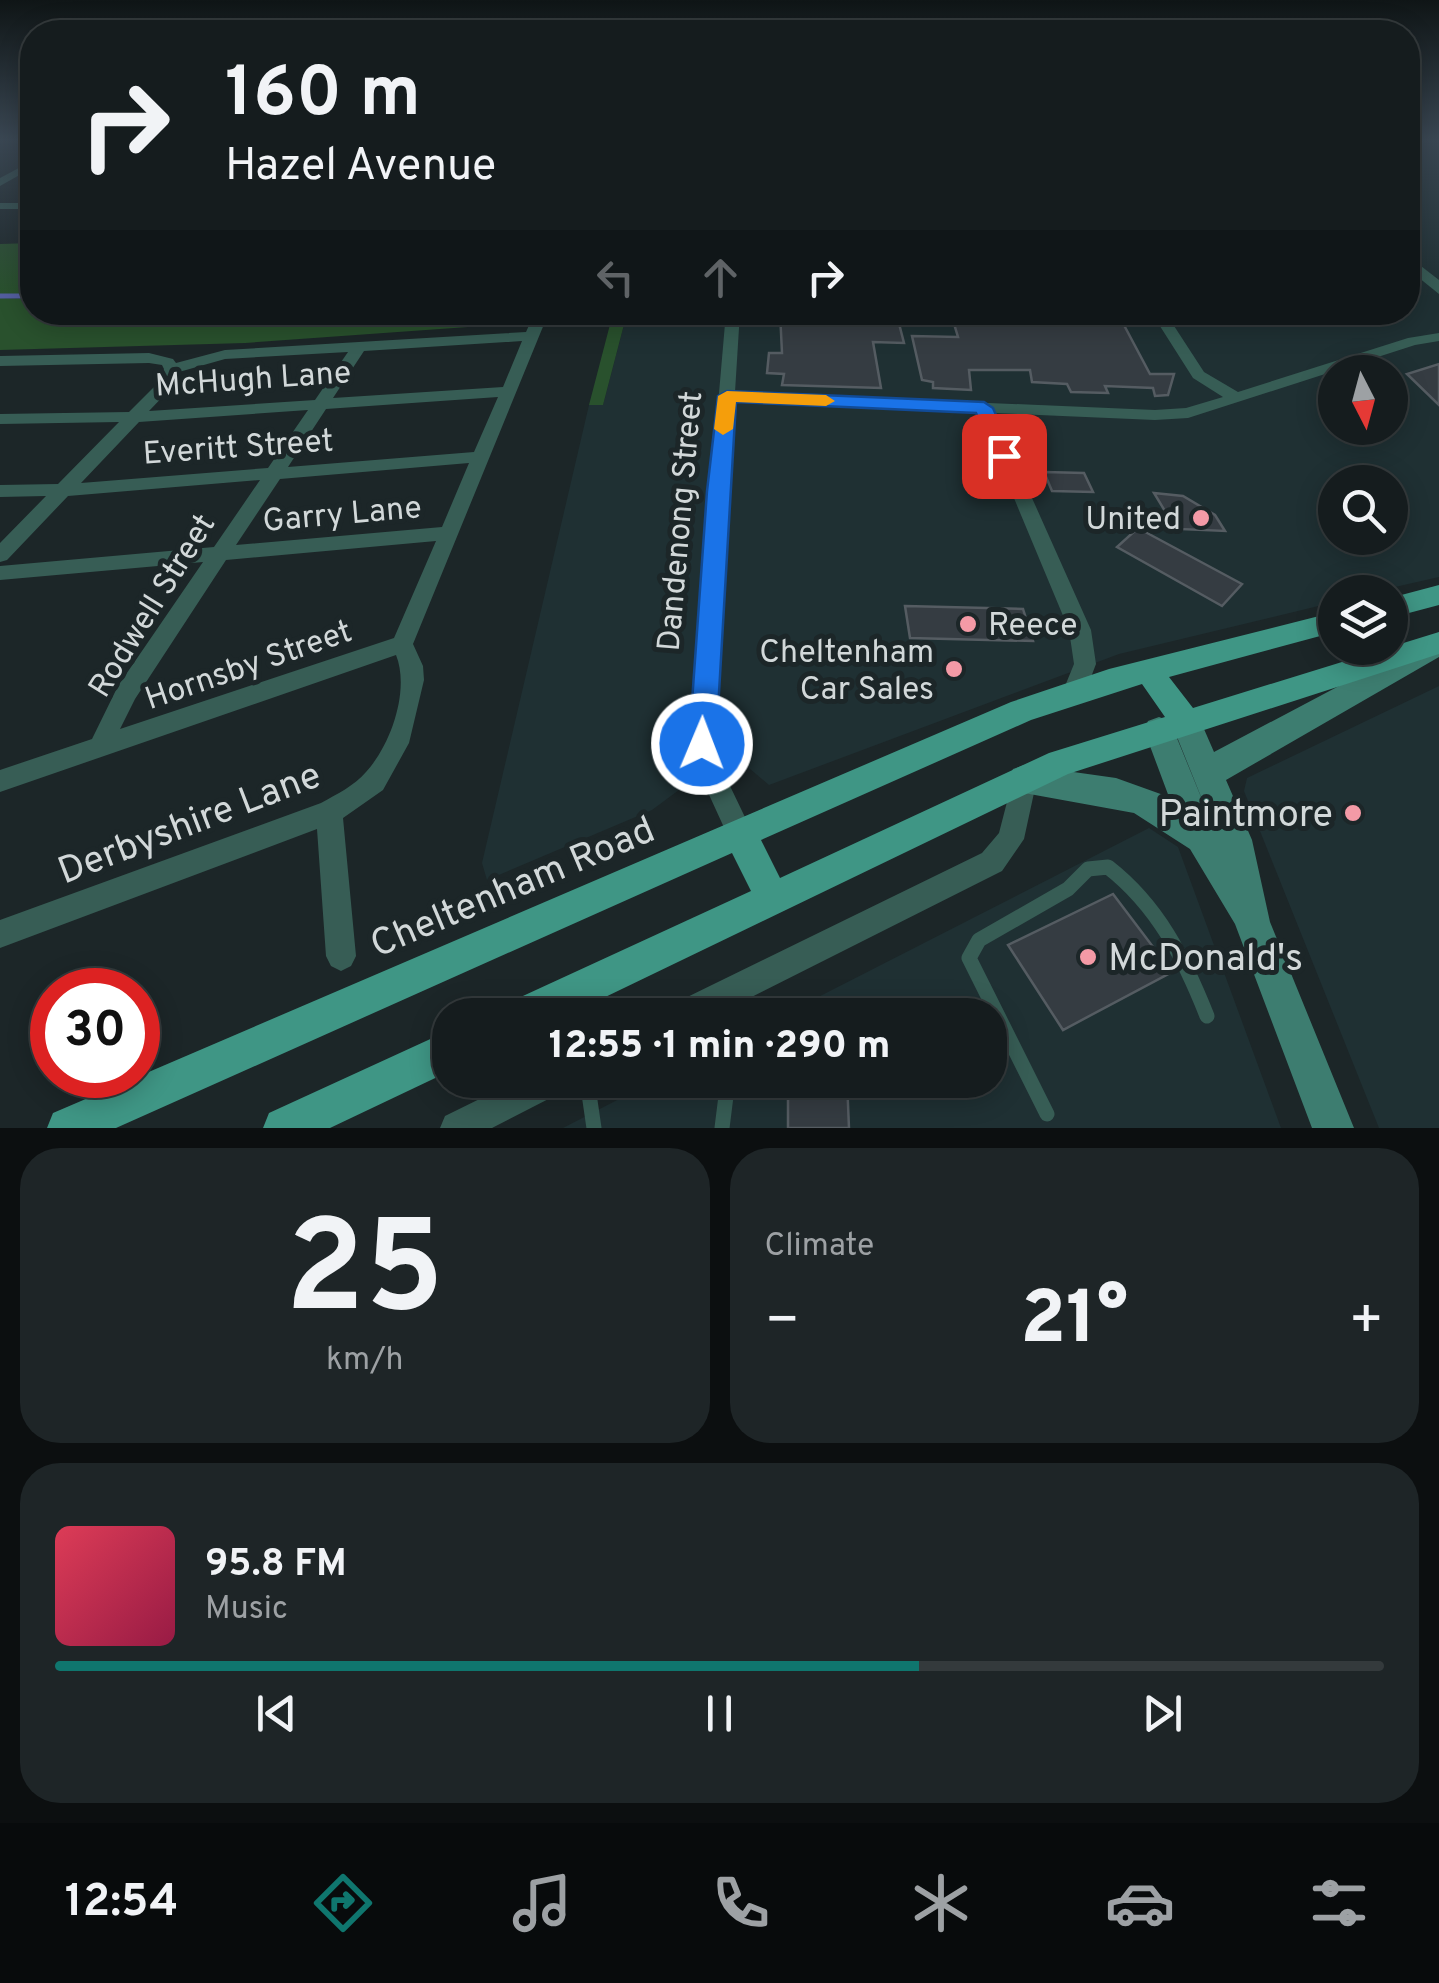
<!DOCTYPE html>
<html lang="en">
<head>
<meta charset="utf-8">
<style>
  body { margin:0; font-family:Overpass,sans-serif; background:#1e2527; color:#f1f3f6; height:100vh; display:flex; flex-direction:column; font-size:38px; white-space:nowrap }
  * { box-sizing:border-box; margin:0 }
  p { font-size:32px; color:#9da1a4 }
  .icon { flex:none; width:55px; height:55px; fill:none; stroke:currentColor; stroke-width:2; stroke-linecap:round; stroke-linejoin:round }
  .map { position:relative; height:1128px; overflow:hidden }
  .panel { display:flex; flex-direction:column; gap:20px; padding:20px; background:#0c0f10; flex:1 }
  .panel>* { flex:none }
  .guide { position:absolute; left:20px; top:20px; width:1400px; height:305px; border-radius:40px; box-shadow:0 5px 25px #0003,0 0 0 2px #343a3c; background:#151c1e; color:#f1f3f6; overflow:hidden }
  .needle { width:65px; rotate:174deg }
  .fabs { position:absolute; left:1318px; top:355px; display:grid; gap:20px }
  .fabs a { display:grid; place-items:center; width:90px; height:90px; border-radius:50%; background:#151c1e; box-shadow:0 5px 25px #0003,0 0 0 2px #343a3c; font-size:50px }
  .speed { position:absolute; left:30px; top:968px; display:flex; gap:20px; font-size:50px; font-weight:700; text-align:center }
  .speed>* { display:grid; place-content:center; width:130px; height:130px; border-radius:50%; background:#151c1e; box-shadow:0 5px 25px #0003,0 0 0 2px #343a3c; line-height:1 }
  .speed .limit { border:15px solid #d22; background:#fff; color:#111 }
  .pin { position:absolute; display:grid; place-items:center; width:85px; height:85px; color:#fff; margin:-42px; border-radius:20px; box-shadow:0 5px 15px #0006 }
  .me { position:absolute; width:110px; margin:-55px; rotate:1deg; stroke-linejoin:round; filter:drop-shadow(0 0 8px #0008) }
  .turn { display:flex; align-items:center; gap:35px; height:210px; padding:0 40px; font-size:45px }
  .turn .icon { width:130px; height:130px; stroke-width:2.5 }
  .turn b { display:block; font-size:70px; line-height:85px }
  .lanes { display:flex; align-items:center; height:95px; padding:0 40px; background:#0003; justify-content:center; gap:50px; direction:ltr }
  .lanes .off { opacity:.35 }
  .big { font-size:75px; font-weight:800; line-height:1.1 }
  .panel .widget { flex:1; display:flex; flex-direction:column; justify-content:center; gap:15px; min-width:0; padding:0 35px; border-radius:40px; background:#1e2527 }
  .panel .dial { align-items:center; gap:0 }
  .dial b { font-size:130px; line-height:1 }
  .song { display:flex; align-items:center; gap:30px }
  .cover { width:120px; height:120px; border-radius:15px; background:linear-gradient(135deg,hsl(350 70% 55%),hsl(340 70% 35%)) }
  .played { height:10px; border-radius:5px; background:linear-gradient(90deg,#0f766e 65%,#343a3c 65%) }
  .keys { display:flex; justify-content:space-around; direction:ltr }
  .heat { display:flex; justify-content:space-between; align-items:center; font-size:55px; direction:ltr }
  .panel .tiles { flex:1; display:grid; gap:20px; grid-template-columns:1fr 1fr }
  .widget:last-child { grid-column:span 2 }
  .trip { position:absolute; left:432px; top:998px; width:575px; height:100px; border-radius:40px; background:#151c1e; box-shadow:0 5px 25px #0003,0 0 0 2px #343a3c; font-weight:800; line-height:100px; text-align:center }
  .dock { display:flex; height:160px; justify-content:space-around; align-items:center; background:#080b0c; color:#9da1a4 }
  .dock .icon { width:70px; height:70px }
  .dock .active { color:#0f766e }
  .dock b { font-size:45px; color:#f1f3f6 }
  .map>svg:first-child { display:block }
</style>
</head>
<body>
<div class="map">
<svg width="1439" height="1128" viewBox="0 0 1439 1128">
  <rect width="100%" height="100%" fill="#1c2628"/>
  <path fill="#1f3033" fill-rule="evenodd" d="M1408 138H1439V577L1373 592H1335V602L1119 654 769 785 730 752 652 810 487 880 482 863 589 405H603L627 313 1408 312ZM1335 372H1390V428H1335ZM1335 482H1390V538H1335Z
    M1439 686V1128H1379L1244 791 1247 778Z
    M1149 828 1178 847 1281 1128H563L656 1080H990V1015H783Z"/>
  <path fill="#29512d" d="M32 243V294H0V244Z
    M0 298 32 299V312L520 313 513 321 496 325 245 343 0 350Z
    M613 313H627L603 405H589Z"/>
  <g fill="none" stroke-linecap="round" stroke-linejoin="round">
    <path stroke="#535e9e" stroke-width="5" d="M0 296H32"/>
  </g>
  <path fill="#353c42" stroke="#555c62" stroke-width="2.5" d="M780 312H896L904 343 873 342 881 388 782 385 784 374 767 373 769 353H782Z
    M1009 312H1117L1150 374H1174L1168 395 1155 396 1153 388 1105 386 1108 393 1071 392 1067 384 1032 382 1030 370H969L971 390 933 388V382L922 380 912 336 958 337 952 317 1012 320Z
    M1439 364V405L1407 374Z
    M1044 472 1084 473 1093 492 1052 491Z
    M1154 493 1183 496 1215 515 1225 531 1155 528 1168 516Z
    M1138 528 1149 534 1242 584 1222 606 1117 547Z
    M905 606 1023 609 1033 641 910 638Z
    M1113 894 1172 972 1063 1030 1008 945Z
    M788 1080H847L849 1128H788Z"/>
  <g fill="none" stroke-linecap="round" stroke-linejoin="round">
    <path stroke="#375d55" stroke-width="15" d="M587 1080 594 1128
      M1047 1114 969 958 979 940 1068 889 1088 869 1108 867C1158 906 1184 958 1207 1016
      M722 1128 728 1080"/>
    <path fill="#375d55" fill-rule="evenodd" d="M32 161V168L0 186V178Z
      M0 203H32V209H0Z
      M535 312H549L413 644 423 666 424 680 409 743 383 790 343 818 356 956 351 966 341 971 331 966 326 956 317 829 0 948V920L321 803C337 794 354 786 366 772 391 745 410 690 396 655L0 792V770L92 739 118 686 203 562 0 580V566L214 547 260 480 68 496 7 560 0 562V543L46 496 0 497V485L58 484 119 422 0 424V414L129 412 159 382 164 369 162 365 149 363 0 366V356L149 353 173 359 176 363 225 350 526 332ZM522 341 503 387 333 398 364 351ZM348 352 315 400 149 411 172 387 179 372 225 359ZM498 397 474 452 288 467 326 409ZM308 410 268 468 81 483 139 422ZM469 463 442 527 236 545 280 479ZM436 541 394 638 120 729 135 699 226 560Z
      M726 312H740L735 392 1155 410 1186 408 1223 397 1193 378 1151 312H1165L1204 372 1238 392 1408 338 1439 333V341L1415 345 1188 418 1155 420 994 413 1091 630 1096 664 1083 698 1075 701 1067 698 1063 691 1074 664 1069 630 978 412 734 401 714 730 719 763 754 836 750 845 741 849 732 845 695 764 690 730Z
      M1024 768 1033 771 1037 779 1024 839 1002 871 716 1015H669L673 1004 982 853 999 833 1015 771Z
      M518 1080H569L564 1091 492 1128H440L445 1116Z"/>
    <path fill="#375d55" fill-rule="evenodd" d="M1408 256 1439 280V294L1408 269Z"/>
    <path fill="#3d7d70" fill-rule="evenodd" d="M1439 633V657L1226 780 1252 840 1270 922 1354 1128H1312L1235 924 1190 849 1134 813 1024 793 1013 789 1008 779 1013 769 1024 765 1116 778 1169 797 1144 730 1148 721 1159 717 1170 721 1212 824 1171 722 1175 713 1186 709 1197 713 1214 752Z"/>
    <path fill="#3f9685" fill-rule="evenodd" d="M1439 585V605L1390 618V598Z
      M1335 612V632L1169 677 1193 708 1439 632V654L1068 774 568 1015H507L512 1001 751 891 732 853 116 1128H47L53 1113 1011 702 1109 669ZM1142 684 1165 717 1049 753 780 878 761 840 1031 720Z
      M450 1030V1071L330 1128H263L269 1113Z"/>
  </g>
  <linearGradient id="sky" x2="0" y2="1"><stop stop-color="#0f1516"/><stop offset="0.47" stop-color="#3a4753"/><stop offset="1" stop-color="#3a4753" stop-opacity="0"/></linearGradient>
  <rect width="1439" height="296" fill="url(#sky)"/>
  <path fill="#1a73e8" stroke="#114b97" stroke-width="2.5" d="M727 391 984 402 993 408 1014 456 1011 460H997L976 413 736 402 716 744 712 752 702 756 693 752 689 744 707 491 718 396Z"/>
  <path fill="#f59e0b" d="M727 391 826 395 835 401 826 406 736 402 733 429 723 435 714 429 718 396Z"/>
  <g fill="#f49aa6" stroke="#1c2628" stroke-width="4">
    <circle cx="1201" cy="518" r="10"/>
    <circle cx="968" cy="624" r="10"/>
    <circle cx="954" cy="669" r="10"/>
    <circle cx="1353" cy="813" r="10"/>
    <circle cx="1088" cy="957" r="10"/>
  </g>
  <g text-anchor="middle" stroke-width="10" stroke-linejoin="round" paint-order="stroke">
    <g font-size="32" fill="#d2d8d9" stroke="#1c2628">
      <text transform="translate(253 378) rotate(-4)" y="11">McHugh Lane</text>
      <text transform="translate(238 446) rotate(-4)" y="11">Everitt Street</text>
      <text transform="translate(342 513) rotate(-5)" y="11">Garry Lane</text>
      <text transform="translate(679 521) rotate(-85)" y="11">Dandenong Street</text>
      <text transform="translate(151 605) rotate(-58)" y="11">Rodwell Street</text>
      <text transform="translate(248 664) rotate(-19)" y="11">Hornsby Street</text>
    </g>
    <g font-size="32" fill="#d2d8d9" stroke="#1c2628" text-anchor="end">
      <text x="1181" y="529">United</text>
      <text x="988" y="635" text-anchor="start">Reece</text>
      <text x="934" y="662">Cheltenham<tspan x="934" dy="37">Car Sales</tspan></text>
    </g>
    <g font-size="38" fill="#d2d8d9" stroke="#1c2628" text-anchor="end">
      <text x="1333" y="826">Paintmore</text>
      <text x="1108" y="970" text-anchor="start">McDonald's</text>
    </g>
    <g font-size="38" fill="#d2d8d9" stroke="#1c2628">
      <text transform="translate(189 822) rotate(-21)" y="13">Derbyshire Lane</text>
      <text transform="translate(512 886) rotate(-23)" y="13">Cheltenham Road</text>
    </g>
  </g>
</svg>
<div class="fabs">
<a><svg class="needle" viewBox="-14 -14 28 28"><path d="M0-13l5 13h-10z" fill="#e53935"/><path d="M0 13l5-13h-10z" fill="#9da1a4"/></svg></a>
<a><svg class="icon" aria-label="search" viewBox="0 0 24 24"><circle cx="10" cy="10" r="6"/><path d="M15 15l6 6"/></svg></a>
<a><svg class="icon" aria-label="layers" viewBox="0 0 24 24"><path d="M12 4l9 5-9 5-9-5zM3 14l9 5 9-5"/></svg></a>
</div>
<div class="speed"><div class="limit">30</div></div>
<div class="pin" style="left:1004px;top:456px;background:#d93025"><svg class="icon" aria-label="arrive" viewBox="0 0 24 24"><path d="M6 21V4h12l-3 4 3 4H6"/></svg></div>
<svg class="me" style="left:702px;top:744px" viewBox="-20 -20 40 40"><circle r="17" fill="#1a73e8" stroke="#fff" stroke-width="3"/><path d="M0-11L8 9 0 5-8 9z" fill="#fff"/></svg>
<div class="trip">12:55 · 1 min · 290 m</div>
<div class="guide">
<div class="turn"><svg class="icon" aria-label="right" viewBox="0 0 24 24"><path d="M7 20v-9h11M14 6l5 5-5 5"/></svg><div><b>160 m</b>Hazel Avenue</div></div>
<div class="lanes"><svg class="icon off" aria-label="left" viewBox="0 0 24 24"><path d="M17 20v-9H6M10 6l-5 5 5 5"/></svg><svg class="icon off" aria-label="ahead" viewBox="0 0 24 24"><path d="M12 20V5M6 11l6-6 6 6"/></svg><svg class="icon" aria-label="right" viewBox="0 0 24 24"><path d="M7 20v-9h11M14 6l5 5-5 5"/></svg></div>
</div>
</div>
<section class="panel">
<div class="tiles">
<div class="widget dial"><b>25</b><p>km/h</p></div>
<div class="widget"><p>Climate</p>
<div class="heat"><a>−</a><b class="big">21°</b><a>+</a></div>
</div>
<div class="widget">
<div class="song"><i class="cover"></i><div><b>95.8 FM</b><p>Music</p></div></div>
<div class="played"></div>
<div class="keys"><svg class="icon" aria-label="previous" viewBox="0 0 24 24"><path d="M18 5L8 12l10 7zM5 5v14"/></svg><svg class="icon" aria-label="pause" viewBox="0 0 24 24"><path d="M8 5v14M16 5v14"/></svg><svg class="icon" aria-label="next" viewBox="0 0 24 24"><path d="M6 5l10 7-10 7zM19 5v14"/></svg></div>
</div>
</div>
</section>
<nav class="dock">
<b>12:54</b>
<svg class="icon active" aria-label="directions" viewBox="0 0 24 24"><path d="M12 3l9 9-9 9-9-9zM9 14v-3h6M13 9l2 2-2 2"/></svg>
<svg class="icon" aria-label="music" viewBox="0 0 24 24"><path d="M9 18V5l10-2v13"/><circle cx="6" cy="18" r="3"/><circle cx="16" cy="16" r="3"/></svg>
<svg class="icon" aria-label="phone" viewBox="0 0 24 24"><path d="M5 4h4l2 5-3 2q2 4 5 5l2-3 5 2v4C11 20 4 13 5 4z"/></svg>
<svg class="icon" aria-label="climate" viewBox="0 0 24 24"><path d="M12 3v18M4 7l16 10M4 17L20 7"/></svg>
<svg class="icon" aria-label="car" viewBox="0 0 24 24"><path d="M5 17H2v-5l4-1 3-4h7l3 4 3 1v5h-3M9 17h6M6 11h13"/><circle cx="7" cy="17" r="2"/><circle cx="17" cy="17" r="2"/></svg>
<svg class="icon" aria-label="filters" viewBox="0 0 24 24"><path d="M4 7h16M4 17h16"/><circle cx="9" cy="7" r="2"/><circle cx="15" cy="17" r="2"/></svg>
</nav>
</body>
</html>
